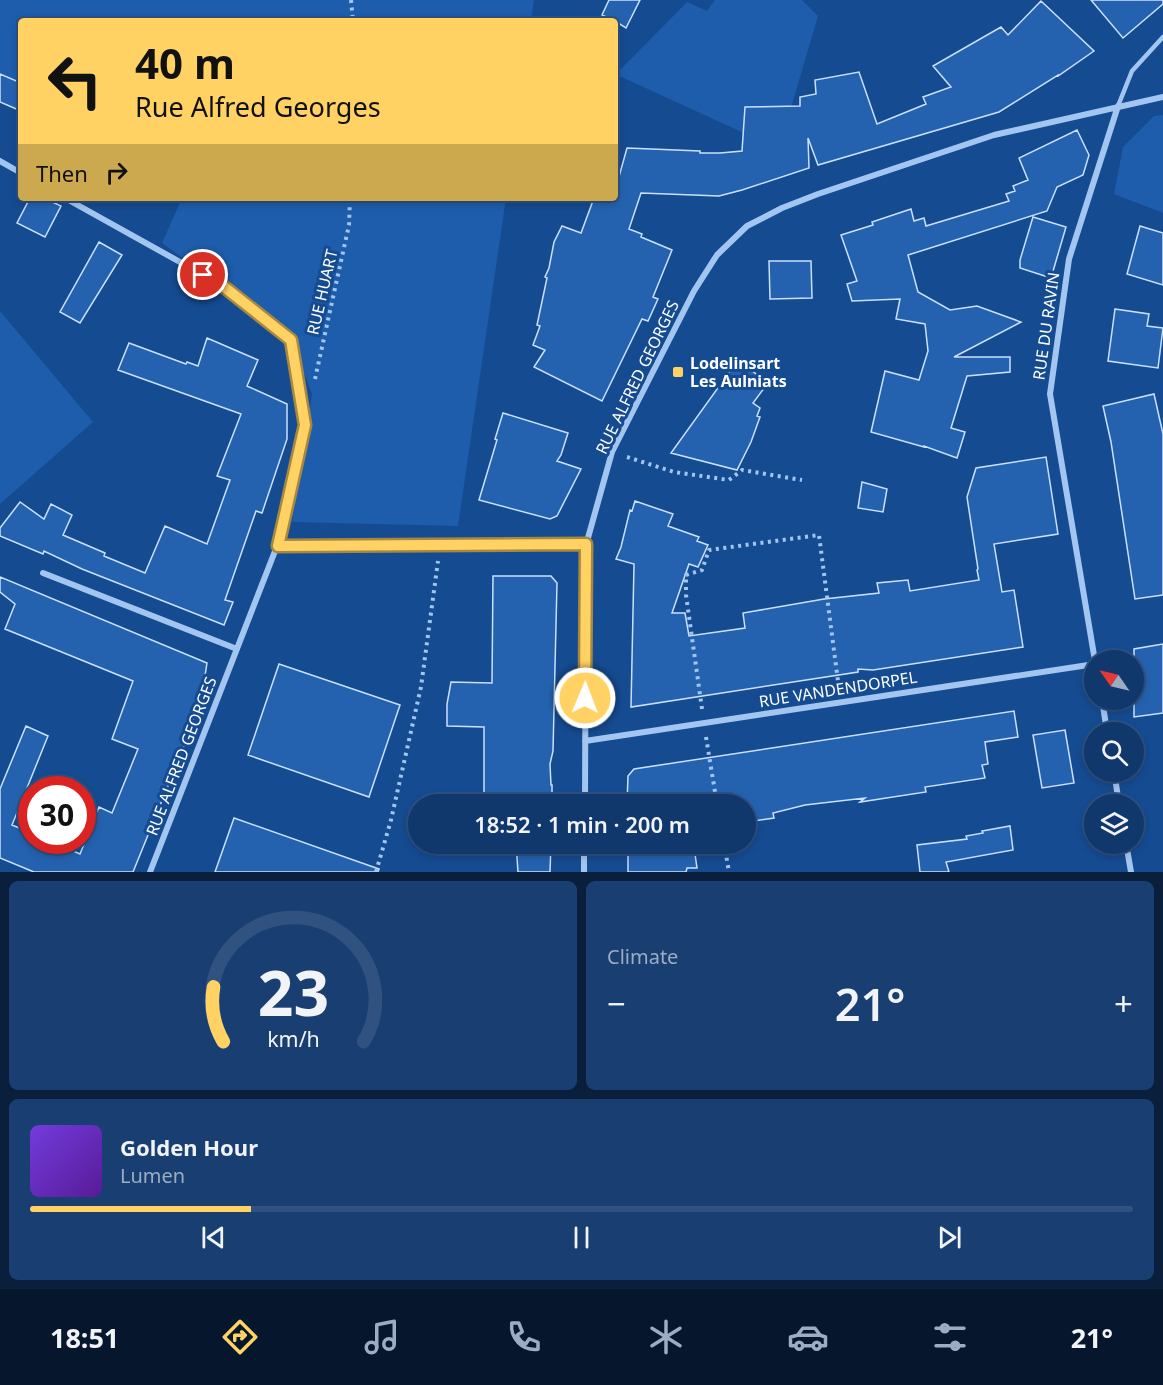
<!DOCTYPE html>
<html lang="en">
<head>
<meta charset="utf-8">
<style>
  body { margin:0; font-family:"Noto Sans",sans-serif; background:#193f72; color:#f1f3f6; height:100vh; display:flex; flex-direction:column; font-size:22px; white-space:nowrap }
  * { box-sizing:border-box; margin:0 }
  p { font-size:20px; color:#9cacc2 }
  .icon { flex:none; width:33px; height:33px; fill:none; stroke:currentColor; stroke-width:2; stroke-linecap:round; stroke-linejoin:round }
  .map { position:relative; height:872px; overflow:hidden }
  .details { display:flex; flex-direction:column; gap:9px; padding:9px; background:#091f3c; flex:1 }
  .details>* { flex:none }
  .guide { position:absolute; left:18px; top:18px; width:600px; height:183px; border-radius:6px; box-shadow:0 3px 9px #0003,0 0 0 2px #305280; background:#ffd263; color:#111; overflow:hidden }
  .needle { width:39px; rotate:304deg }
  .fabs { position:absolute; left:1084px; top:650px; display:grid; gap:12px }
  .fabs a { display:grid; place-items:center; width:60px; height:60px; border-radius:50%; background:#10386d; box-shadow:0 3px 9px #0003,0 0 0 2px #305280; font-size:30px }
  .speed { position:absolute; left:18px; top:776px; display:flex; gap:12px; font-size:30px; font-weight:700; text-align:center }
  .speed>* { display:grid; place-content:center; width:78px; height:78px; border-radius:50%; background:#10386d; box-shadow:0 3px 9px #0003,0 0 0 2px #305280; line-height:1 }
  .speed .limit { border:9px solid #d22; background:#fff; color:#111 }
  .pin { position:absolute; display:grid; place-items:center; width:51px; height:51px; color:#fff; margin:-26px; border:3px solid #fff; border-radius:50%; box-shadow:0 2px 6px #0007 }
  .me { position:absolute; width:66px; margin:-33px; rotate:1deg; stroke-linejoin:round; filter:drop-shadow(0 0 4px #0008) }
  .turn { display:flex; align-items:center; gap:21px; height:126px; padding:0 18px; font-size:27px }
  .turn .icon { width:78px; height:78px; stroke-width:2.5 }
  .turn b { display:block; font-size:42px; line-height:51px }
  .then { display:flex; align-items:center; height:57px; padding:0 18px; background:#0003; gap:12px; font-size:22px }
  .big { font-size:45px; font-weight:600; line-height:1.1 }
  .details .card { flex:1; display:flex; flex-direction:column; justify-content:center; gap:9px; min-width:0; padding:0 21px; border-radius:9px; background:#193f72 }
  .details .dial { align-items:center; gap:0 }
  .dial svg { height:156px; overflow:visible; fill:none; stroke:#305280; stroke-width:7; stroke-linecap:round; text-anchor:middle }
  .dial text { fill:#f1f3f6; stroke:none }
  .song { display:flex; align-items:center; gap:18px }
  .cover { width:72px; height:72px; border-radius:9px; background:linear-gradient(135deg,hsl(260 70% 55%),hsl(270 70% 35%)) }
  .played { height:6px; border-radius:3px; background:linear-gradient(90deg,#ffd263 20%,#305280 20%) }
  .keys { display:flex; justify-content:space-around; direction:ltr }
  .heat { display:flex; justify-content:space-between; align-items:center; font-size:33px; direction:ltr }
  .details .tiles { flex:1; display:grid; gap:9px; grid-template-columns:1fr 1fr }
  .card:last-child { grid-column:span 2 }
  .trip { position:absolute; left:408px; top:794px; width:348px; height:60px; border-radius:30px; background:#10386d; box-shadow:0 3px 9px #0003,0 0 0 2px #305280; font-weight:600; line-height:60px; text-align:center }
  .tabs { display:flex; height:96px; justify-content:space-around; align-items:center; background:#06162c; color:#9cacc2 }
  .tabs .icon { width:42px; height:42px }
  .tabs .active { color:#ffd263 }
  .tabs b { font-size:27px; color:#f1f3f6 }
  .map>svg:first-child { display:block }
</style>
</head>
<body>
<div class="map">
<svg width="1163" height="872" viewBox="0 0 1163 872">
  <rect width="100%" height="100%" fill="#154b91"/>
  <path fill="#1e5dab" d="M0 0H534L531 21H21V84L0 74Z
    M715 0H802L818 16 787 121 746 134 615 74V71L622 68 687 2 707 11Z
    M1163 115V213L1114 194 1123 147 1154 116Z
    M182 198H506L458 526 292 522 312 394 291 340 251 308 162 243Z
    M0 311 93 422 0 504Z"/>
  <path fill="#2462b0" stroke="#cae0fc" stroke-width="1.5" d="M609 0H640L626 28 615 21 602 15Z
    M1091 0H1163V4L1123 38Z
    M1041 1 1094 51 1058 76V75L999 112 818 165 808 138 809 168 742 190 719 196 641 193 629 229 642 234 641 237 672 250 653 297 658 299 648 321 642 319 602 401 534 367 545 350 533 345 540 326 537 325 547 278 545 277 549 268 554 242 562 226 581 233 594 198H615V191L627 148 700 151V153H720L742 151 745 107 800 106V97L816 94 815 80 859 72 877 124 926 104 923 97 951 87 933 66 1001 27 1008 35Z
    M0 74 21 83V111L0 102Z
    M1077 130 1089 155 1083 175 1057 187 1047 211 908 255 918 292 950 310 977 306 1021 322 954 357H1010V372L967 376 951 428 965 432 957 458 924 446V447L871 432 885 371 919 380 928 351 925 324 896 319 900 299 852 301 847 284 857 281 841 235 873 225 872 222 911 209 914 221 924 218 926 226 1009 201 1006 194 1015 191 1013 186 1028 180 1019 158Z
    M30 198H44L61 206 45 237 17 223Z
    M1033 217 1066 227 1051 278 1020 268V260Z
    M1140 226 1163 233V285L1127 274Z
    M99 242 122 255 80 323 60 312Z
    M769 261H811L812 298 770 299Z
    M1115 309 1149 314 1147 326 1163 328 1158 368 1108 361Z
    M207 338 258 360 247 386 287 404V439L262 513 256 511 225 600 233 602 224 625 82 569 44 551 43 554 0 536V528L20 502 44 519 51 504 72 515 63 535 105 553 104 556 145 573 165 526 207 544 230 480 217 476 241 414 118 370 129 343 186 364 187 362 198 366Z
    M738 360 768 383 753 403 760 408 757 416 760 417 751 442 737 470 671 453Z
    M1154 394 1163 434V595L1135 599 1111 442 1103 406Z
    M503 413 568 433 561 455 557 461 581 469 557 516 550 519 479 500 497 440 495 439Z
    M1046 457 1058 534 994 544 1002 592 1014 590 1023 647 873 670 858 669V672L631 707 634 564 616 559 621 547 630 510 632 511 635 501 673 514 668 526 699 537 697 541 708 545 698 567 689 564 672 613H685L689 636 745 628 743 613 824 599 879 593 877 583 908 580 910 591 979 580 977 570 978 569 967 497 976 468Z
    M862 482 887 489 883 512 858 508Z
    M493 576H551L557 583 553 751 550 764 551 785H552V804L507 802V795L484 794V727L447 726V704L451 682 492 683Z
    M0 577 207 663 203 689 187 739 133 872H34L0 858V789L26 726 48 736 12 825 32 833V840H48L80 854 99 807 112 813 138 749 112 739 133 681 5 629 15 604 0 592Z
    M1163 644V713L1134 717V649Z
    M279 664 400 705 369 797 248 755Z
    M1014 711 1018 737 985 742 988 764 982 765 985 778 925 787 926 792 860 802 865 798 805 805 773 813 774 818 746 822V804H627L628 776 634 769Z
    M1065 730 1074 783 1042 788 1033 735Z
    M234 818 379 869 378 872H215Z
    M1010 826 1013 850 946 862 949 872H920L917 845 967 839 966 836 983 833 982 831Z
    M516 843H551L550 872H518Z
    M628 843H662L661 846 694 847 697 868H687L686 872H628Z"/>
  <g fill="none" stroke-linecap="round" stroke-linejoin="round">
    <path stroke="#a3c6f1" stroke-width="4" stroke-dasharray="3 4.5" stroke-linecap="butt" d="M351 0 353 21
      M315 379 349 225 350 198
      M627 457 674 472 729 480 742 470 802 480
      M702 709 686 595V575L702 570 709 550 819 535 839 689
      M706 737 717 804
      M724 843 729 872
      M376 872 391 820 421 687 438 561"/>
    <path stroke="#a3c6f1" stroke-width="4.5" d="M1118 106 1132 71 1163 37"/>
    <path stroke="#a3c6f1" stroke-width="6" d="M0 161 21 173
      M65 198 223 286 291 340 305 425 277 546
      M43 573 237 649
      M1095 661 1050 394 1069 259 1118 106
      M1102 699 1107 732
      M585 741 1095 664
      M1114 771 1119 804
      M585 804 586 545 612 452 694 291 717 255 747 226 782 208 818 194 994 135 1163 97
      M1126 843 1131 872
      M150 872 277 546 586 545
      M584 872V843"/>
  </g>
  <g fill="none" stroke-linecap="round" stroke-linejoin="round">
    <g stroke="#a68840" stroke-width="15">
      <path id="route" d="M203 275 223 286 291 340 305 425 278 546 586 544 585 698"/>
    </g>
    <use href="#route" stroke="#ffd263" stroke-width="10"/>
  </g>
  <rect fill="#ffd263" stroke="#154b91" stroke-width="2" x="672" y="366" width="12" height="12" rx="3"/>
  <g text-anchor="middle" stroke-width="6" stroke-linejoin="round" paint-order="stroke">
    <g font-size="16" fill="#fff" stroke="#154b91">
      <text transform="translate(322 292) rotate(-77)" y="6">RUE HUART</text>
      <text transform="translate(1046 326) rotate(-82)" y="6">RUE DU RAVIN</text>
      <text transform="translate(637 377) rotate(-64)" y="6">RUE ALFRED GEORGES</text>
      <text transform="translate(838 689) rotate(-9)" y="6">RUE VANDENDORPEL</text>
      <text transform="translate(181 756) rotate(-69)" y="6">RUE ALFRED GEORGES</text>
    </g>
    <g font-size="16" font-weight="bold" fill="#fff" stroke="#154b91" text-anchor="start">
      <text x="690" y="369">Lodelinsart<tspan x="690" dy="18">Les Aulniats</tspan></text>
    </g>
  </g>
</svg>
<div class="fabs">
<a><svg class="needle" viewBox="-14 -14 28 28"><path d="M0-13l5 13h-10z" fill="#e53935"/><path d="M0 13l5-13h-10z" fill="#9cacc2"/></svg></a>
<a><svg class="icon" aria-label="search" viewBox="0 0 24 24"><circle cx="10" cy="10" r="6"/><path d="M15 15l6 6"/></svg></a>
<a><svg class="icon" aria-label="layers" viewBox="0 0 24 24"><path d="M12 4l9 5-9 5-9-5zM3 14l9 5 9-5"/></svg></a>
</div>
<div class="speed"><div class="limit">30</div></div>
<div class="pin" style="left:203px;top:275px;background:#d93025"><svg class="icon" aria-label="arrive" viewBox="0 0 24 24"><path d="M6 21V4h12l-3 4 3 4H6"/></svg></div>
<svg class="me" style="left:585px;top:698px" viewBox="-20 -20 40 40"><circle r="17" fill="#ffd263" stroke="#fff" stroke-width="3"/><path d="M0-11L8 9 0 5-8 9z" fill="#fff"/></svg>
<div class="trip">18:52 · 1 min · 200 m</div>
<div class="guide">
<div class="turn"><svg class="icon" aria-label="left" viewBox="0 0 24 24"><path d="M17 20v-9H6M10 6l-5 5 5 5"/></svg><div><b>40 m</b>Rue Alfred Georges</div></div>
<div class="then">Then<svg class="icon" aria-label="right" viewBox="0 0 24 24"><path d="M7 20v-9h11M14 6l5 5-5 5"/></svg></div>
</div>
</div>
<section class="details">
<div class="tiles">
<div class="card dial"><svg viewBox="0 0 100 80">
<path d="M14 69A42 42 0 1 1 86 69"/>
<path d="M14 69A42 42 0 0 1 9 41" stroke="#ffd263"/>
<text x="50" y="56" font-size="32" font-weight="700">23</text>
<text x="50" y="72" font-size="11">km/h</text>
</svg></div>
<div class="card"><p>Climate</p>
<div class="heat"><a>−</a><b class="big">21°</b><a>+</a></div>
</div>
<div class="card">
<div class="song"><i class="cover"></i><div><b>Golden Hour</b><p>Lumen</p></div></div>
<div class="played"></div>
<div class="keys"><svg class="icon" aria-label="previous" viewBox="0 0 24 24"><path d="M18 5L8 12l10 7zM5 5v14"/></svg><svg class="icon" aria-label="pause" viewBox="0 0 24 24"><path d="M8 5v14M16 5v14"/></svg><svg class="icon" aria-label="next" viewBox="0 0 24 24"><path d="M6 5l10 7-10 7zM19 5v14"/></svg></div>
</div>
</div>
</section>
<nav class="tabs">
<b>18:51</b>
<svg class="icon active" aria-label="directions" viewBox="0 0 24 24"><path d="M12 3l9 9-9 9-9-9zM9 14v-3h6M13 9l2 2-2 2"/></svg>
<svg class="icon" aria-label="music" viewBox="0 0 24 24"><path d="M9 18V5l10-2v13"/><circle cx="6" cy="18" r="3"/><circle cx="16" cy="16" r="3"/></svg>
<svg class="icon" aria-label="phone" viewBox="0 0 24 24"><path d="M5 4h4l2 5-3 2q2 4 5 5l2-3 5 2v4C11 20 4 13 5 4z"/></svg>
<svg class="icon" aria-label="climate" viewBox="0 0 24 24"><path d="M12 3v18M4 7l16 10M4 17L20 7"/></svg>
<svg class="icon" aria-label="car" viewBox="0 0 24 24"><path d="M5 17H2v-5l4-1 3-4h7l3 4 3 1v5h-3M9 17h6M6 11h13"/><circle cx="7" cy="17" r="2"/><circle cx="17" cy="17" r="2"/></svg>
<svg class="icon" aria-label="filters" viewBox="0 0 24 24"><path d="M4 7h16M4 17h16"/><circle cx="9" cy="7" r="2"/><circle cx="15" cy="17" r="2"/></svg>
<b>21°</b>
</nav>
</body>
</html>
